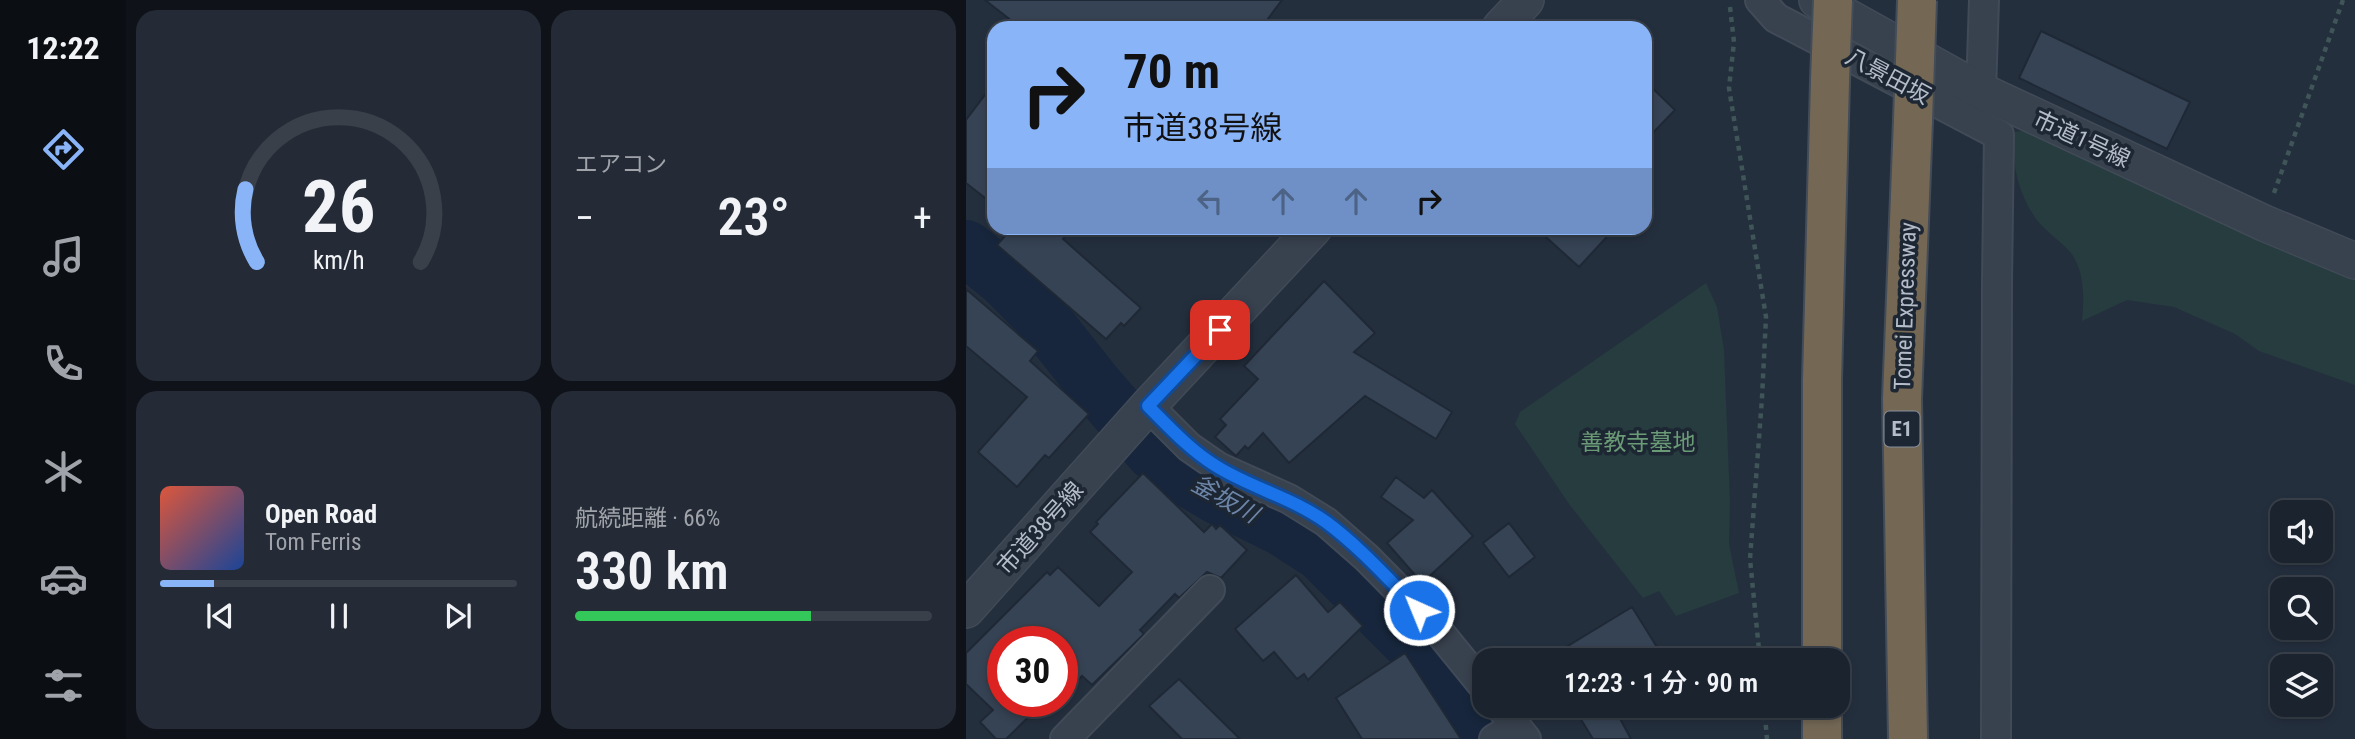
<!DOCTYPE html>
<html lang="ja">
<head>
<meta charset="utf-8">
<style>
  body { margin:0; font-family:"Roboto Condensed","Noto Sans JP",sans-serif; background:#242b36; color:#f1f3f6; height:100vh; display:flex; flex-direction:column; font-size:26px; white-space:nowrap }
  * { box-sizing:border-box; margin:0 }
  p { font-size:23px; color:#a0a4aa }
  .icon { flex:none; width:38px; height:38px; fill:none; stroke:currentColor; stroke-width:2; stroke-linecap:round; stroke-linejoin:round }
  .map { position:relative; flex:1; overflow:hidden }
  .side { display:flex; flex-direction:column; gap:10px; padding:10px; background:#0f1319; width:840px }
  .side>* { flex:none }
  .top-card { position:absolute; left:21px; top:21px; width:665px; height:214px; border-radius:21px; box-shadow:0 4px 10px #0003,0 0 0 2px #39404a; background:#8ab4f8; color:#111; overflow:hidden }
  .buttons { position:absolute; left:1304px; top:500px; display:grid; gap:14px }
  .buttons a { display:grid; place-items:center; width:63px; height:63px; border-radius:14px; background:#1b232e; box-shadow:0 4px 10px #0003,0 0 0 2px #39404a; font-size:35px }
  .speed { position:absolute; left:21px; top:626px; display:flex; gap:14px; font-size:35px; font-weight:700; text-align:center }
  .speed>* { display:grid; place-content:center; width:91px; height:91px; border-radius:50%; background:#1b232e; box-shadow:0 4px 10px #0003,0 0 0 2px #39404a; line-height:1 }
  .speed .limit { border:10px solid #d22; background:#fff; color:#111 }
  .pin { position:absolute; display:grid; place-items:center; width:60px; height:60px; color:#fff; margin:-30px; border-radius:14px; box-shadow:0 4px 10px #0006 }
  .me { position:absolute; width:77px; margin:-38px; rotate:316deg; stroke-linejoin:round; filter:drop-shadow(0 0 5px #0008) }
  .turn { display:flex; align-items:center; gap:24px; height:147px; padding:0 21px; font-size:32px }
  .turn .icon { width:91px; height:91px; stroke-width:2.5 }
  .turn b { display:block; font-size:49px; line-height:60px }
  .lanes { display:flex; align-items:center; height:66px; padding:0 21px; background:#0003; justify-content:center; gap:35px; direction:ltr }
  .lanes .off { opacity:.35 }
  .big { font-size:52px; font-weight:600; line-height:1.1 }
  .side .tile { flex:1; display:flex; flex-direction:column; justify-content:center; gap:10px; min-width:0; padding:0 24px; border-radius:21px; background:#242b36 }
  .side .dial { align-items:center; gap:0 }
  .dial svg { height:182px; overflow:visible; fill:none; stroke:#39404a; stroke-width:7; stroke-linecap:round; text-anchor:middle }
  .dial text { fill:#f1f3f6; stroke:none }
  .song { display:flex; align-items:center; gap:21px }
  .cover { width:84px; height:84px; border-radius:10px; background:linear-gradient(135deg,hsl(10 70% 55%),hsl(220 70% 35%)) }
  .played { height:7px; border-radius:4px; background:linear-gradient(90deg,#8ab4f8 15%,#39404a 15%) }
  .keys { display:flex; justify-content:space-around; direction:ltr }
  .heat { display:flex; justify-content:space-between; align-items:center; font-size:38px; direction:ltr }
  .charge { height:10px; border-radius:5px; background:linear-gradient(90deg,#34c759 66%,#39404a 0) }
  .side .tiles { flex:1; display:grid; gap:10px; grid-template-columns:repeat(2,1fr) }
  .trip { position:absolute; left:506px; top:648px; width:378px; height:70px; border-radius:21px; background:#1b232e; box-shadow:0 4px 10px #0003,0 0 0 2px #39404a; font-weight:600; line-height:70px; text-align:center }
  main { display:flex; flex:1; min-height:0 }
  .tab-bar { display:flex; flex-direction:column; width:126px; justify-content:space-around; align-items:center; background:#0b0e12; color:#a0a4aa }
  .tab-bar .icon { width:49px; height:49px }
  .tab-bar .on { color:#8ab4f8 }
  .tab-bar b { font-size:32px; color:#f1f3f6 }
  .map>svg:first-child { display:block }
</style>
</head>
<body>
<main>
<nav class="tab-bar">
<b>12:22</b>
<svg class="icon on" aria-label="directions" viewBox="0 0 24 24"><path d="M12 3l9 9-9 9-9-9zM9 14v-3h6M13 9l2 2-2 2"/></svg>
<svg class="icon" aria-label="music" viewBox="0 0 24 24"><path d="M9 18V5l10-2v13"/><circle cx="6" cy="18" r="3"/><circle cx="16" cy="16" r="3"/></svg>
<svg class="icon" aria-label="phone" viewBox="0 0 24 24"><path d="M5 4h4l2 5-3 2q2 4 5 5l2-3 5 2v4C11 20 4 13 5 4z"/></svg>
<svg class="icon" aria-label="climate" viewBox="0 0 24 24"><path d="M12 3v18M4 7l16 10M4 17L20 7"/></svg>
<svg class="icon" aria-label="car" viewBox="0 0 24 24"><path d="M5 17H2v-5l4-1 3-4h7l3 4 3 1v5h-3M9 17h6M6 11h13"/><circle cx="7" cy="17" r="2"/><circle cx="17" cy="17" r="2"/></svg>
<svg class="icon" aria-label="filters" viewBox="0 0 24 24"><path d="M4 7h16M4 17h16"/><circle cx="9" cy="7" r="2"/><circle cx="15" cy="17" r="2"/></svg>
</nav>
<section class="side">
<div class="tiles">
<div class="tile dial"><svg viewBox="0 0 100 80">
<path d="M14 69A42 42 0 1 1 86 69"/>
<path d="M14 69A42 42 0 0 1 9 37" stroke="#8ab4f8"/>
<text x="50" y="56" font-size="32" font-weight="700">26</text>
<text x="50" y="72" font-size="11">km/h</text>
</svg></div>
<div class="tile"><p>エアコン</p>
<div class="heat"><a>−</a><b class="big">23°</b><a>+</a></div>
</div>
<div class="tile">
<div class="song"><i class="cover"></i><div><b>Open Road</b><p>Tom Ferris</p></div></div>
<div class="played"></div>
<div class="keys"><svg class="icon" aria-label="previous" viewBox="0 0 24 24"><path d="M18 5L8 12l10 7zM5 5v14"/></svg><svg class="icon" aria-label="pause" viewBox="0 0 24 24"><path d="M8 5v14M16 5v14"/></svg><svg class="icon" aria-label="next" viewBox="0 0 24 24"><path d="M6 5l10 7-10 7zM19 5v14"/></svg></div>
</div>
<div class="tile"><p>航続距離 · 66%</p><b class="big">330 km</b><div class="charge"></div></div>
</div>
</section>
<div class="map">
<svg width="1389" height="739" viewBox="0 0 1389 739">
  <rect width="100%" height="100%" fill="#242f3e"/>
  <path fill="#263c3f" d="M1070 129 1389 260V385L1293 351 1269 334 1208 307 1161 300 1116 321C1118 299 1119 272 1105 253 1095 241 1080 232 1070 219 1051 191 1046 165 1048 132Z
    M740 283 751 307 758 350 764 503 763 544 773 593 710 616 693 591 677 598 603 504 549 424 554 412Z"/>
  <g fill="none" stroke-linecap="round" stroke-linejoin="round">
    <path stroke="#17263c" stroke-width="56" d="M0 248 37 278 72 313 128 384 188 453 214 474 251 496 316 528 355 553 458 656 526 739"/>
  </g>
  <path fill="#364354" stroke="#1f2835" stroke-width="2" d="M19 0H316L295 28H55Z
    M1075 31 1224 102 1201 149 1053 78Z
    M679 81 709 110 679 141Z
    M28 83V205L0 183V120Z
    M46 228H107L97 239 175 308 158 326 155 323 140 339 31 245Z
    M570 228H649L613 267Z
    M358 281 409 333 388 352 486 412 470 439 399 396 323 463 297 433 282 449 279 446 270 456 249 437 260 425 254 419 292 379 278 366Z
    M0 289 72 351 64 361 123 414 83 458 79 455 51 487 12 452 61 397 0 346Z
    M177 473 238 532 246 524 250 529 254 525 281 550 255 578 241 572 213 598 209 594 174 630 178 634 126 685 116 676 113 679 110 676 96 689V642H37V702H78L40 739H30L14 722 27 710 0 684V653L81 572 84 575 92 567 133 606 166 572 124 532 132 524 130 522Z
    M430 477 458 498 466 490 507 536 456 583 421 543 447 520 415 497Z
    M543 523 569 557 543 577 517 543Z
    M330 575 362 612 374 602 397 626 342 680 338 674 331 679 308 652 297 661 269 629Z
    M666 607 699 660H596L592 652Z
    M439 653 482 719 495 739H396L370 698Z
    M213 679 274 739H216L183 706Z
    M606 705H664L651 713 665 739H627Z"/>
  <g fill="none" stroke-linecap="round" stroke-linejoin="round">
    <g stroke="#414a57" stroke-width="32">
      <path id="minor" d="M794 0 810 18 1033 135 1031 281 1030 739
        M1015 91 1018 0
        M182 406 223 447 252 467 323 499 360 522 401 558 470 628 518 687
        M533 705 560 739
        M99 739 244 590
        M528 739 550 726"/>
    </g>
    <g stroke="#414a57" stroke-width="38">
      <path id="tertiary" d="M851 0 1015 91 1298 223 1389 261
        M534 28 560 0
        M0 610 182 406 348 228"/>
    </g>
    <g stroke="#434c59" stroke-width="42">
      <path id="motorway" d="M856 660V380L864 81
        M856 705V739
        M942 739 936 399 947 120"/>
    </g>
    <path stroke="#3f5557" stroke-width="4.5" stroke-dasharray="5 5" stroke-linecap="butt" d="M764 7 768 42 763 88 800 317 796 398 784 559 794 660
      M1308 193 1377 0
      M798 705 801 739"/>
    <use href="#minor" stroke="#38414e" stroke-width="28"/>
    <use href="#tertiary" stroke="#38414e" stroke-width="35"/>
    <use href="#motorway" stroke="#746855" stroke-width="38"/>
    <g stroke="#434c59" stroke-width="42" stroke-linecap="butt">
      <path id="motorway-bridge" d="M864 81 867 0
        M947 120 951 0"/>
    </g>
    <use href="#motorway-bridge" stroke="#746855" stroke-width="38"/>
  </g>
  <g fill="none" stroke-linecap="round" stroke-linejoin="round">
    <g stroke="#114b97" stroke-width="18">
      <path id="route" d="M254 330 182 406C204 428 224 450 250 466 285 488 325 497 360 522 394 547 423 580 453 610"/>
    </g>
    <use href="#route" stroke="#1a73e8" stroke-width="12"/>
  </g>
  <g text-anchor="middle" stroke-width="7" stroke-linejoin="round" paint-order="stroke">
    <rect fill="#1d2633" stroke="#878f9c" stroke-width="2" x="918.5" y="411.5" width="35" height="35" rx="5"/>
    <g font-size="21" font-weight="bold" fill="#b4bcc9">
      <text x="936" y="436">E1</text>
    </g>
    <g font-size="23" fill="#b4bcc9" stroke="#1d2633">
      <text transform="translate(922 76) rotate(28)" y="8">八景田坂</text>
      <text transform="translate(1116 139) rotate(25)" y="8">市道1号線</text>
      <text transform="translate(939 306) rotate(-88)" y="8">Tomei Expressway</text>
      <text transform="translate(74 528) rotate(-48)" y="8">市道38号線</text>
    </g>
    <g font-size="23" fill="#6b9a76" stroke="#1d2633">
      <text x="672" y="450">善教寺墓地</text>
    </g>
    <g font-size="24" font-style="italic" fill="#6d86a8" stroke="#1d2633">
      <text transform="translate(259 499) rotate(29)" y="8">釜坂川</text>
    </g>
  </g>
</svg>
<div class="buttons">
<a><svg class="icon" aria-label="sound" viewBox="0 0 24 24"><path d="M4 9h4l5-4v14l-5-4H4zM17 9q2 3 0 6"/></svg></a>
<a><svg class="icon" aria-label="search" viewBox="0 0 24 24"><circle cx="10" cy="10" r="6"/><path d="M15 15l6 6"/></svg></a>
<a><svg class="icon" aria-label="layers" viewBox="0 0 24 24"><path d="M12 4l9 5-9 5-9-5zM3 14l9 5 9-5"/></svg></a>
</div>
<div class="speed"><div class="limit">30</div></div>
<div class="pin" style="left:254px;top:330px;background:#d93025"><svg class="icon" aria-label="arrive" viewBox="0 0 24 24"><path d="M6 21V4h12l-3 4 3 4H6"/></svg></div>
<svg class="me" style="left:453px;top:610px" viewBox="-20 -20 40 40"><circle r="17" fill="#1a73e8" stroke="#fff" stroke-width="3"/><path d="M0-11L8 9 0 5-8 9z" fill="#fff"/></svg>
<div class="trip">12:23 · 1 分 · 90 m</div>
<div class="top-card">
<div class="turn"><svg class="icon" aria-label="right" viewBox="0 0 24 24"><path d="M7 20v-9h11M14 6l5 5-5 5"/></svg><div><b>70 m</b>市道38号線</div></div>
<div class="lanes"><svg class="icon off" aria-label="left" viewBox="0 0 24 24"><path d="M17 20v-9H6M10 6l-5 5 5 5"/></svg><svg class="icon off" aria-label="ahead" viewBox="0 0 24 24"><path d="M12 20V5M6 11l6-6 6 6"/></svg><svg class="icon off" aria-label="ahead" viewBox="0 0 24 24"><path d="M12 20V5M6 11l6-6 6 6"/></svg><svg class="icon" aria-label="right" viewBox="0 0 24 24"><path d="M7 20v-9h11M14 6l5 5-5 5"/></svg></div>
</div>
</div>
</main>
</body>
</html>
